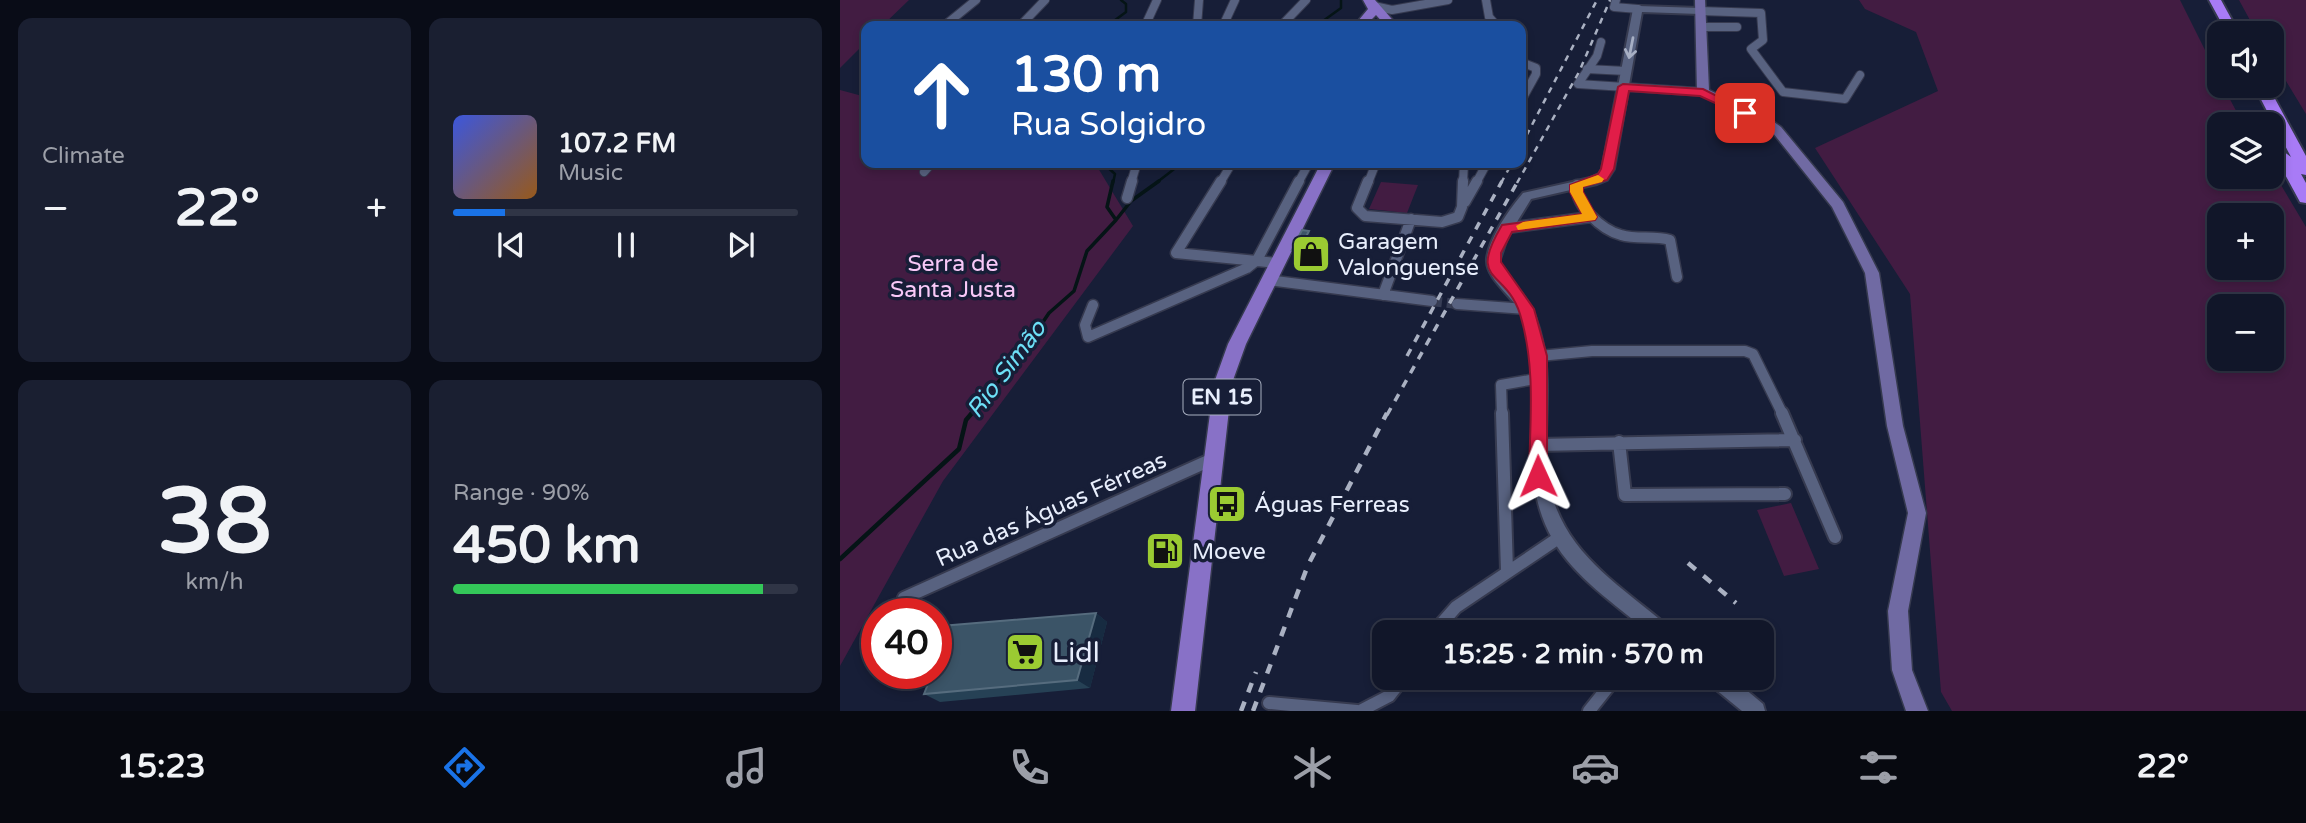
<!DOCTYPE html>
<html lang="en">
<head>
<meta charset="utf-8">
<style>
  body { margin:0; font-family:"Varela Round",sans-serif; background:#1a1f31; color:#f1f3f6; height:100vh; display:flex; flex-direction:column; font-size:26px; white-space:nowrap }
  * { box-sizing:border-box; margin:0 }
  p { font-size:23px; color:#9c9fa8 }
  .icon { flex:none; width:38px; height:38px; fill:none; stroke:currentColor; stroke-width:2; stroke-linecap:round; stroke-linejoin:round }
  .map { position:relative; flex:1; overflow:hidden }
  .drawer { display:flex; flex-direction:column; gap:18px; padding:18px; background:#090c17; width:840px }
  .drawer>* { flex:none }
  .hud { position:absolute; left:21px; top:21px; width:665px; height:147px; border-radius:14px; box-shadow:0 4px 10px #0003,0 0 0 2px #303546; background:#1a4fa0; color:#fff; overflow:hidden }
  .buttons { position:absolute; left:1367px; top:21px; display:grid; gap:14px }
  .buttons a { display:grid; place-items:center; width:77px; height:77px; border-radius:14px; background:#111629; box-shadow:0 4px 10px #0003,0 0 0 2px #303546; font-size:35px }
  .speed { position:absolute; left:21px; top:598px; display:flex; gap:14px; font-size:35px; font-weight:700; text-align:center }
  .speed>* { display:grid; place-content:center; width:91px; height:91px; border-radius:50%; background:#111629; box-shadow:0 4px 10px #0003,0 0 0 2px #303546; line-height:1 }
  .speed .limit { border:10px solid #d22; background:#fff; color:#111 }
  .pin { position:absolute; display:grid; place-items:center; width:60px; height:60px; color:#fff; margin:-30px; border-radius:14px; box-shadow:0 4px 10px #0006 }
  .me { position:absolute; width:77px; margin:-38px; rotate:359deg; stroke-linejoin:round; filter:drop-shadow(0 0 5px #0008) }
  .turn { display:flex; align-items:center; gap:24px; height:147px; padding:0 35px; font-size:32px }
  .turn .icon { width:91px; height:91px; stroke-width:2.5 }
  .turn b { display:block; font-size:49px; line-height:60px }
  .big { font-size:52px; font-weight:700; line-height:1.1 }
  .drawer .card { flex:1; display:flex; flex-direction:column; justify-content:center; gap:10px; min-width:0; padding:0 24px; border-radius:14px; background:#1a1f31 }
  .drawer .dial { align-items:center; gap:0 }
  .dial b { font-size:91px; line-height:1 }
  .song { display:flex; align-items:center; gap:21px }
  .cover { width:84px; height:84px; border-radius:10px; background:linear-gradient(135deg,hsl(230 70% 55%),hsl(30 70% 35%)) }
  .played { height:7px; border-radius:4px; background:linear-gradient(90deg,#1a73e8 15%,#303546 15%) }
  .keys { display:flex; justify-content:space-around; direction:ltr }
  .heat { display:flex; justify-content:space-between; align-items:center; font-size:38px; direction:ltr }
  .charge { height:10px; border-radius:5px; background:linear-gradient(90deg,#34c759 90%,#303546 0) }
  .drawer .tiles { flex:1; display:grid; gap:18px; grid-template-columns:repeat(2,1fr) }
  .trip { position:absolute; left:532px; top:620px; width:402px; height:70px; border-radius:14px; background:#111629; box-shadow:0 4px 10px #0003,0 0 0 2px #303546; font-weight:700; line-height:70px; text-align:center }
  .menu { display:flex; height:112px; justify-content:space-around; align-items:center; background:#070910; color:#9c9fa8 }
  .menu .icon { width:49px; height:49px }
  .menu .current { color:#1a73e8 }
  .menu b { font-size:32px; color:#f1f3f6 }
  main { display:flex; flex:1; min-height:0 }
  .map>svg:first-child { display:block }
</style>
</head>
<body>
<main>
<section class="drawer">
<div class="tiles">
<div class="card"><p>Climate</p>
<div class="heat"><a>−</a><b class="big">22°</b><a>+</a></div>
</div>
<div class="card">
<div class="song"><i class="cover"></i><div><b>107.2 FM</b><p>Music</p></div></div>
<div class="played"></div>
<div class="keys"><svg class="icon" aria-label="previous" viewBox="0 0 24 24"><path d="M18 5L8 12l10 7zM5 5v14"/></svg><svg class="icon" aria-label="pause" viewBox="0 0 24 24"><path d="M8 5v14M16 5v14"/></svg><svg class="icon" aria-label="next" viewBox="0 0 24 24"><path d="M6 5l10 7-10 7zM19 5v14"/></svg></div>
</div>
<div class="card dial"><b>38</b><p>km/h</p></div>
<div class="card"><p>Range · 90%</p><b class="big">450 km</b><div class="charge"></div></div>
</div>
</section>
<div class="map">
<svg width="1466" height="711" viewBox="0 0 1466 711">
  <rect width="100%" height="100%" fill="#171e37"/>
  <path fill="#421c42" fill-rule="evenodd" d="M0 0H69L42 26H26V42L0 68Z
    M1019 0H1340L1379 78V86H1383L1403 124H1379V177H1432V170L1466 227V711H1112L1101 692 1070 294 975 148 1098 91 1076 32 1025 9ZM1432 215V268H1379V215ZM1432 306V359H1379V306Z
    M1399 0H1466V114L1432 58V33H1417Z
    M0 90 26 97V163H255L293 226 103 481 0 666Z
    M541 182 578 185 567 213 529 209Z
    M951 503 979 569 944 576 917 510Z"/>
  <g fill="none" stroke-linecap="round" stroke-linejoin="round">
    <path stroke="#051416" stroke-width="2.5" d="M267 26 286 12V4L281 0
      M476 26 501 8V0
      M263 163 275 174 273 183
      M316 183 342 163"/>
    <path stroke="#051416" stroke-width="3.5" d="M276 220 291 201 319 181
      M130 415 178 359 209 313 234 291 247 251 276 220 267 207 273 181"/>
    <path stroke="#051416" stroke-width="4.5" d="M0 559 119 449 126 420 132 413"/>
    <path stroke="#363d55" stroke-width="10" stroke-dasharray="10 5" stroke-linecap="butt" d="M592 301 617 304"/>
    <g stroke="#363a4f" stroke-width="10">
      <path id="minor-far2" d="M646 0 649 17 657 26
        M776 0 774 7 798 9
        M534 6 552 10 608 0
        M860 11 921 13 923 40 911 49 943 92 1005 99 1020 75
        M104 26 136 0
        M180 26 205 0
        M305 26 317 0
        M357 26 359 0
        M383 26 395 0
        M441 26 466 0
        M860 27H897
        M761 42 757 56 738 84 863 92
        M681 62 696 68V74L681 101
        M747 69 786 71
        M84 172 92 163
        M291 183 297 163
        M380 183 392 163
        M458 183 469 163
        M528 183 536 163
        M623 183 624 163
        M636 183 647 163"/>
    </g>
    <g stroke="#363a4f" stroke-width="13">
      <path id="minor-far1" d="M381 181 336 253 437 263
        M528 181 517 208 525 216 602 222 618 217 622 207 623 181
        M737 185C734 205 762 230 781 235 797 240 814 235 830 240L837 277
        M287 198 292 181
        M625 202 637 181
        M667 228 751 217
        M428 280 592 301
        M543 295 571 219
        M617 304 686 309
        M253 305 245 325 248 337 407 268 417 260 459 181
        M699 356 752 351H905L913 354 943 415
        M662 415 661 385 701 378"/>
    </g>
    <g stroke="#363a4f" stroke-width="16">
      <path id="minor" d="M662 413 667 571
        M942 413 995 537
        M779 442 785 495 945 494
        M697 445 955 440
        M64 598 375 458
        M594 632 616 607 720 537
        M429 703 517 711
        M520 711 549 696 564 677
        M749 711 776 677"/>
    </g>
    <g stroke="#363a4f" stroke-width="4">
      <path id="tertiary" d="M798 6 860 8 865 11 860 14 802 12 774 169 767 180 757 184 691 199 667 238 659 262C665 278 678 287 687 301 695 313 699 326 702 340 711 379 705 417 706 456 709 543 768 576 828 626L831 632H808C775 604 734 577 713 540 675 473 704 411 689 342 686 332 685 320 680 311 671 295 645 278 647 258 650 236 669 210 683 193L750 178 759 174 762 169 793 9Z
        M867 677H891L923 704 925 711H902L869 684Z"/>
    </g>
    <g stroke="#363a4f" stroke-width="3">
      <path id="secondary" d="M855 0H865L869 90 927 117 941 127 1003 202 1039 273 1063 426 1086 513 1068 611 1072 670 1088 711H1066L1052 670 1048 611 1068 513 1047 426 1025 273 992 207 933 133 919 123 857 92Z"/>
    </g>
    <g stroke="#363a4f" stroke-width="3">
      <path id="primary" d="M523 0H535L558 26H546L536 15 531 20 539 26 520 23 518 21 528 9Z
        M481 163H495L406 344 392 383 355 711H331L374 383 388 344Z"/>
    </g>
    <g stroke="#363a4f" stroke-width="4">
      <path id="motorway" d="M1369 0H1381L1399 33H1387Z
        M1414 86H1428L1466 156V175L1461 174 1466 183V203L1460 202 1435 156 1443 151 1451 157Z"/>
    </g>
    <use href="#minor-far2" stroke="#586280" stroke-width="8"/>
    <use href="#minor-far1" stroke="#586280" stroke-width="10"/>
    <use href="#minor" stroke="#586280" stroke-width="12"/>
    <use href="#tertiary" fill="#586280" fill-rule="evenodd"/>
    <use href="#secondary" fill="#706aa3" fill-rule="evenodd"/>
    <use href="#primary" fill="#8871c7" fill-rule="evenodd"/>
    <use href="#motorway" fill="#a87bf6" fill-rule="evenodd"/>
    <path stroke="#aab1c2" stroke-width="2.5" stroke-dasharray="6 6" stroke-linecap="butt" d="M681 146 757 0
      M661 183 672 163
      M677 183 739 72 770 0"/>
    <path stroke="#aab1c2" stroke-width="3.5" stroke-dasharray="8 8" stroke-linecap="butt" d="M567 356 662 181
      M547 415 678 181"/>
    <path stroke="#aab1c2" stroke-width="4.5" stroke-dasharray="10 10" stroke-linecap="butt" d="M848 563 896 603
      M401 711 416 672
      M413 711 468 565 547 413"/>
  </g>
  <path fill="#264155" d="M469 231 470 234 461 254 454 253 452 250Z
    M256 613 267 622 250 688 100 702 84 694 96 674V638Z"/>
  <path fill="#172b41" d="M469 231 470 234 461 254 459 250Z
    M256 613 267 622 250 688 237 680Z"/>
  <path fill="#3b5467" stroke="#566c7e" stroke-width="2" d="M462 230 469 231 459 250H452Z
    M256 613 237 680 84 694 92 674H96V662L97 659H96V638L101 626Z"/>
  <defs><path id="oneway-shaft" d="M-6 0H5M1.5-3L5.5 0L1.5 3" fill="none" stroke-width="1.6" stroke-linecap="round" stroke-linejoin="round" transform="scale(1.75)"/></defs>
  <use stroke="#a7afc4" href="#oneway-shaft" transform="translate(791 48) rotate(101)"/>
  <path fill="#e11d48" stroke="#92132f" stroke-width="2" d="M783 84 863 89 911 113 901 115 860 96 789 91 774 169 767 180 743 187V192L757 217 755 220 672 232 661 253V262L694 309 707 356V476L698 483 689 476C690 421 696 366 680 314 665 268 627 284 662 225L742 214 730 192V185L758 174 761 169 778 87Z"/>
  <path fill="#f59e0b" d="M758 175 764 179 762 182 743 187V192L757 217 755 220 678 230 676 226 683 222 742 214 730 192V185Z"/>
  <defs>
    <g id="shop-square" transform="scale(2.0125)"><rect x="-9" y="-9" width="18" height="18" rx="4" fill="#9bcb32" stroke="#171e37"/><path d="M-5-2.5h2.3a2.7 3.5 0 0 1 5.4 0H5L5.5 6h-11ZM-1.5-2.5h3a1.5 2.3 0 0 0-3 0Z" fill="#111"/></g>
    <g id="bus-square" transform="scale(2.0125)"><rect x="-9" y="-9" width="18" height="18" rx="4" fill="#9bcb32" stroke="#171e37"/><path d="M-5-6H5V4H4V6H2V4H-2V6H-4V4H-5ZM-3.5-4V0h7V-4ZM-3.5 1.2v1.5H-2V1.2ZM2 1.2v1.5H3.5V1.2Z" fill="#111"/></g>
    <g id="fuel-square" transform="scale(2.0125)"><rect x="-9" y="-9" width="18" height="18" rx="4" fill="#9bcb32" stroke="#171e37"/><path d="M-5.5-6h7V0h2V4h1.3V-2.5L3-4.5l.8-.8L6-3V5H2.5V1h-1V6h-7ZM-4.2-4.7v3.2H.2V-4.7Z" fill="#111"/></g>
    <g id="supermarket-square" transform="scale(2.0125)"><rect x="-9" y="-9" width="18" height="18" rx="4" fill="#9bcb32" stroke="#171e37"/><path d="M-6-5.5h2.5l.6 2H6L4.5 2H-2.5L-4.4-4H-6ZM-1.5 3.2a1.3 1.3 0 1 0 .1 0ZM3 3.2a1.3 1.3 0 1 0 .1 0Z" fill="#111"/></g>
  </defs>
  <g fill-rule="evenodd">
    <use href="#shop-square" x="471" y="254"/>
    <use href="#bus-square" x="387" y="504"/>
    <use href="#fuel-square" x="325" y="551"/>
    <use href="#supermarket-square" x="185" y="652"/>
  </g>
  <g text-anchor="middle" stroke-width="7" stroke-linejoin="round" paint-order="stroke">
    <rect fill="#171e37" stroke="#a9b0c1" stroke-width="2" x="343.5" y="379.5" width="77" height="35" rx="5"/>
    <g font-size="21" font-weight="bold" fill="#e8eefc">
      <text x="382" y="404">EN 15</text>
    </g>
    <g font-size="23" fill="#e8eefc" stroke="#171e37" text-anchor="start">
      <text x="498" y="249">Garagem<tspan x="498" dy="26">Valonguense</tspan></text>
      <text x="414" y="512">Águas Ferreas</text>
      <text x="352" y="559">Moeve</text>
    </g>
    <g font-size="23" fill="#f9c9f8" stroke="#171e37">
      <text x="113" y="271">Serra de<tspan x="113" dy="26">Santa Justa</tspan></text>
    </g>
    <g font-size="23" fill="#e8eefc" stroke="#171e37">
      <text transform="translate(211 509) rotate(-24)" y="8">Rua das Águas Férreas</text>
    </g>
    <g font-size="24" font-style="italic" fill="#6de0f7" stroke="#171e37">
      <text transform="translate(166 369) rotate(-53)" y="8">Rio Simão</text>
    </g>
    <g font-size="28" fill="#e8eefc" stroke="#171e37" text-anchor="start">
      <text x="212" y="662">Lidl</text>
    </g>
  </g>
</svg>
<div class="buttons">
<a><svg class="icon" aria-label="sound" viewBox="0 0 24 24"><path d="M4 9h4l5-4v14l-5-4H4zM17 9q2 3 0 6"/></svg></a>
<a><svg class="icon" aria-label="layers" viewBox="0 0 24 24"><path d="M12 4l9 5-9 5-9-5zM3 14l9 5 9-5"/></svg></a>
<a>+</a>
<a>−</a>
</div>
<div class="speed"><div class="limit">40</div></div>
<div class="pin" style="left:905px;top:113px;background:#d93025"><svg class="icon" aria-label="arrive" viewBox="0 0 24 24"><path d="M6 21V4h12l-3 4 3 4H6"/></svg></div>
<svg class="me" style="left:698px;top:476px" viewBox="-20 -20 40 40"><path d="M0-17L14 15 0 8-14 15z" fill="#e11d48" stroke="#fff" stroke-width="4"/></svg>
<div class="trip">15:25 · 2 min · 570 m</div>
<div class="hud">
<div class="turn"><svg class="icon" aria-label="ahead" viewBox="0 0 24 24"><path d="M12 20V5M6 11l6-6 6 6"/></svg><div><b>130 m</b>Rua Solgidro</div></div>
</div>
</div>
</main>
<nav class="menu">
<b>15:23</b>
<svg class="icon current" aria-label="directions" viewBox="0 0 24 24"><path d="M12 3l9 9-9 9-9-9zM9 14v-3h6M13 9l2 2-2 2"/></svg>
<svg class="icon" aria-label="music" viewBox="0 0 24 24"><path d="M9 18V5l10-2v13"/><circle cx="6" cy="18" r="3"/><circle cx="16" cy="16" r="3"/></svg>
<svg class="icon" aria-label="phone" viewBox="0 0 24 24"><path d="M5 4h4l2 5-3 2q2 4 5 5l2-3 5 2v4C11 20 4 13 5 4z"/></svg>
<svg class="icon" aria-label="climate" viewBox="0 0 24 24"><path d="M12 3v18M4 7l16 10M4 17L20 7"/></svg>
<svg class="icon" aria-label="car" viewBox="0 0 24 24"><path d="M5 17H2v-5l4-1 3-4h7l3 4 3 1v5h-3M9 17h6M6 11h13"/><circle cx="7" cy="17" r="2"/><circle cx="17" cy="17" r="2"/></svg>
<svg class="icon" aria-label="filters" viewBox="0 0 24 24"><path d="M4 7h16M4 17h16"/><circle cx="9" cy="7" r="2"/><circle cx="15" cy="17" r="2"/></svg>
<b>22°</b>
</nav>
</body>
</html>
